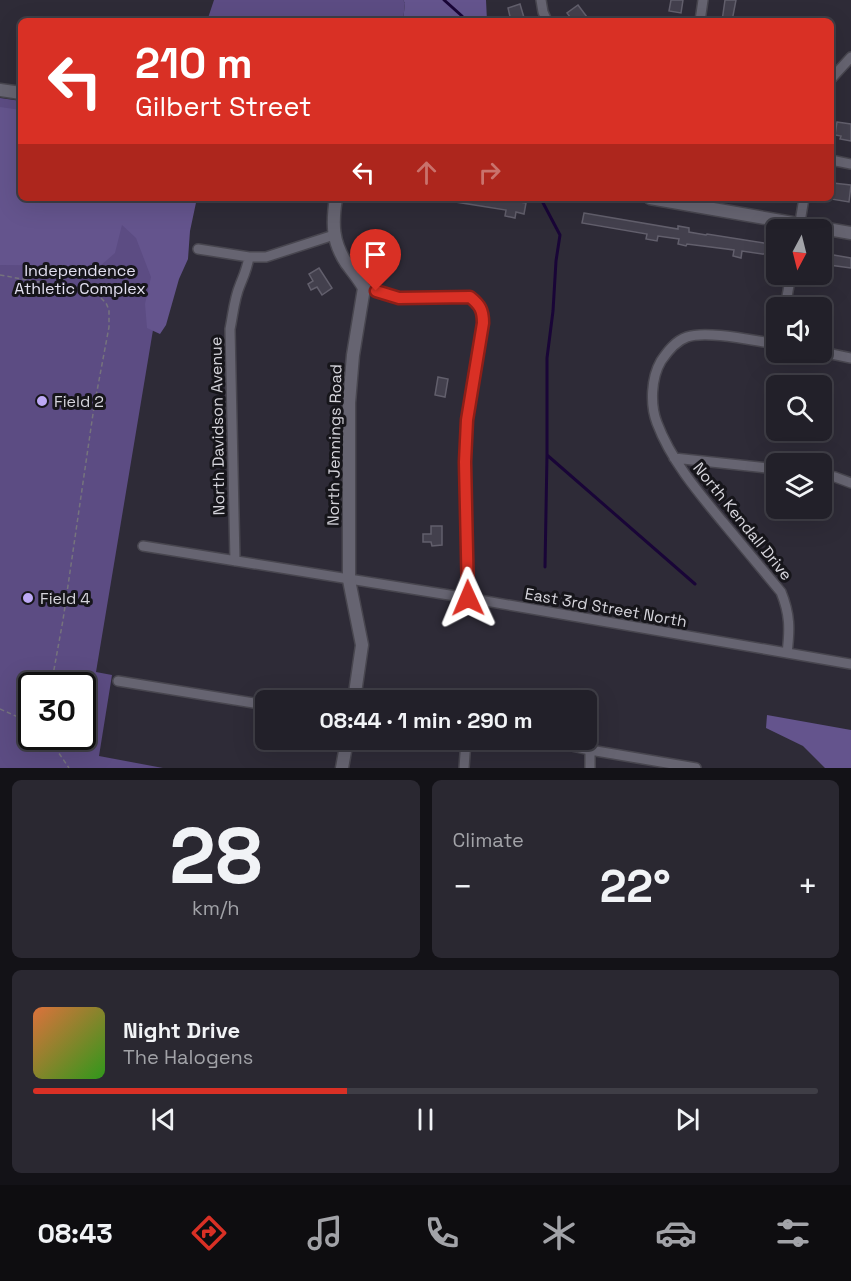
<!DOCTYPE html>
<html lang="en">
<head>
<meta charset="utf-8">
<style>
  body { margin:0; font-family:"Space Grotesk",sans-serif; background:#2a2831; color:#f1f3f6; height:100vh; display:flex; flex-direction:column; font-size:22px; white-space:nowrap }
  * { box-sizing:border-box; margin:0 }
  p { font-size:20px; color:#a2a3a8 }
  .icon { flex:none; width:33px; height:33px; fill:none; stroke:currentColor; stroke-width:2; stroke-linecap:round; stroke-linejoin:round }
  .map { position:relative; height:768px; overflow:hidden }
  .drawer { display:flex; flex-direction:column; gap:12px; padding:12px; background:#131217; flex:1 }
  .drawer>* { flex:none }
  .top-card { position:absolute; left:18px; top:18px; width:816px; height:183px; border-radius:9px; box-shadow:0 6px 24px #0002,0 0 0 2px #3f3e46; background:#d93025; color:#fff; overflow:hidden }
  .needle { width:39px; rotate:187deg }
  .fabs { position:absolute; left:766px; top:219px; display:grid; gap:12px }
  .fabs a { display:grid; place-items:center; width:66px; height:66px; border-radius:9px; background:#222029; box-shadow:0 6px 24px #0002,0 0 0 2px #3f3e46; font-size:30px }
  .speed { position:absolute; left:18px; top:672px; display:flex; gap:12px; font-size:30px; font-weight:700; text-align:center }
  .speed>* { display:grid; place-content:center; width:78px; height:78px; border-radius:50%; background:#222029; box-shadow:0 6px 24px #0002,0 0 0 2px #3f3e46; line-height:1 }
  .speed .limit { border:3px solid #111; border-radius:9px; background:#fff; color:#111 }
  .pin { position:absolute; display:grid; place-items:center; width:51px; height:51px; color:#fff; margin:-62px -26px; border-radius:50% 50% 50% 0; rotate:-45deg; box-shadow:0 0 6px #0007 }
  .pin .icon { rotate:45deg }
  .me { position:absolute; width:66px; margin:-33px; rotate:359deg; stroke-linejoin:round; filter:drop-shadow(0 0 4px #0008) }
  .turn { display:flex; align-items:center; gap:21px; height:126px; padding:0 18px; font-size:27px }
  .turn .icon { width:78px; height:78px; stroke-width:2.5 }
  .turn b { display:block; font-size:42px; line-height:51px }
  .lanes { display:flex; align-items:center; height:57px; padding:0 18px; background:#0003; justify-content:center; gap:30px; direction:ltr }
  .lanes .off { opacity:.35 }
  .big { font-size:45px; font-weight:800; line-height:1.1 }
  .drawer .card { flex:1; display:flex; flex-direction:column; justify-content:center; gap:9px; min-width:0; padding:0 21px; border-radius:9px; background:#2a2831 }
  .drawer .dial { align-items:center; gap:0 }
  .dial b { font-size:78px; line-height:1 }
  .song { display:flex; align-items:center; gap:18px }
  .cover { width:72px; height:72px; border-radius:9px; background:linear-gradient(135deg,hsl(20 70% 55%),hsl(110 70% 35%)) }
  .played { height:6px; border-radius:3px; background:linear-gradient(90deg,#d93025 40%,#3f3e46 40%) }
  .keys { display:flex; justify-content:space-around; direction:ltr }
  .heat { display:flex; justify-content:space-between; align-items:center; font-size:33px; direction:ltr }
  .drawer .tiles { flex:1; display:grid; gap:12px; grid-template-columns:1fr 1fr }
  .card:last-child { grid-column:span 2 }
  .trip { position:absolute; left:255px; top:690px; width:342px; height:60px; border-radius:9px; background:#222029; box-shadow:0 6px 24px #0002,0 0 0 2px #3f3e46; font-weight:800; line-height:60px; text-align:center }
  .dock { display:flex; height:96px; justify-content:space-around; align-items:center; background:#0e0d10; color:#a2a3a8 }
  .dock .icon { width:42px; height:42px }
  .dock .active { color:#d93025 }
  .dock b { font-size:27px; color:#f1f3f6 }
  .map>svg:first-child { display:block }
</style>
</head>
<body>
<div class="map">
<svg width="851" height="768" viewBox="0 0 851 768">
  <rect width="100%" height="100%" fill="#2e2b37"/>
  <path fill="#5c4c83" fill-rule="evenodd" d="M214 0H403L405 3 403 21H207Z
    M0 98 21 101V198H175L96 672 112 675 99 756 163 768H0ZM32 686H82V736H32Z"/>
  <path fill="#64548d" d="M403 0H486L487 21H403L405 3Z
    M0 107 21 110V198H197L190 231 188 259 179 279 166 325 160 334 147 328 145 304 151 277 136 238 122 225 115 253 100 266 0 265Z
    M767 715 851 730V768H825L803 746 766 728Z"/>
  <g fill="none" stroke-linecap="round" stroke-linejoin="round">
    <path stroke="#190537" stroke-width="3" d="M444 0 462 16 465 21
      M541 199 560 235 556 261 553 311 547 358V455L695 584
      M545 567 547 455"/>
  </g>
  <path fill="#43404d" stroke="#625f6c" stroke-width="1.5" d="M671 0H683L681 13 669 11Z
    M725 0H736L732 21H722Z
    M520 4 525 21H511L508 8Z
    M578 5 590 21H573L567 13Z
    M837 122 851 124V141L840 139 841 136 835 135Z
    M833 183 851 185 849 202 831 199Z
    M456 198H496L526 203 524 214 516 212 515 218 505 216 506 210 456 202Z
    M584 213 678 229V226L689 228V232L706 235 707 234 777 245V256L742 251 741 258 733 256 734 250 687 244 686 246 678 244 679 239 658 236 657 241 646 239 647 234 582 223Z
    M822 253 851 258V268L822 264Z
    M319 268 332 288 322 295 317 287 311 290 308 284 313 281 309 274Z
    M438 377 448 379 445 397 435 395Z
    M431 526H442V545L432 546 431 542H423V534H431Z"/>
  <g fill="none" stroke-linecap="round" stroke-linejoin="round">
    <g stroke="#48464f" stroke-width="12">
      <path id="minor" d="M541 0 543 12 547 21
        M700 21 703 0
        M831 79 851 57
        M831 160 851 164
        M799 228 804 198
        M198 249 249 257H266L334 235
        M364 288 399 298H470C480 305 483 310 483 323L467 420 465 462 468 598
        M785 308 791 274
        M777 344C755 341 707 330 687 337 675 341 667 352 661 361 651 378 650 405 657 423 671 460 697 491 722 521 742 545 761 568 781 592 790 614 790 629 787 653
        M822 352 851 358
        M674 458 777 469
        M822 475 835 477 851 483
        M143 546 468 598 851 664
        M235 561 230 329C233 315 234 299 240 285 244 275 247 269 249 257
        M118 681 266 705
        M544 740 590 750 696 768
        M464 768 466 740
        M590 768V750"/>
    </g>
    <g stroke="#48464f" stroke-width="15">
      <path id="tertiary" d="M0 90 21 93
        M336 198C332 223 332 242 347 264 353 272 359 279 364 288L353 355 349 403V580L362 645 354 700
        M650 198 851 233
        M342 768 347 740"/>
    </g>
    <path stroke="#75737d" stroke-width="1.5" stroke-dasharray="4.5 3" stroke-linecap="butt" d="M0 275 95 292 106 303 109 310V327L94 407 63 620 51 686
      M0 709 18 717 32 725
      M45 736 54 746 69 768"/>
    <use href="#minor" stroke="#666471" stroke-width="9"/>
    <use href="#tertiary" stroke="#666471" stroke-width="12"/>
  </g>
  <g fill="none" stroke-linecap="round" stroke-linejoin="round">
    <g stroke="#8d1f18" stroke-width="15">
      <path id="route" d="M376 291 399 298 470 297C480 305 483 310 483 323L467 420 465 462 468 598"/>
    </g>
    <use href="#route" stroke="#d93025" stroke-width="10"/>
  </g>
  <g fill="#bda9f5" stroke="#16151a" stroke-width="2">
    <circle cx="42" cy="401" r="6"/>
    <circle cx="28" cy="598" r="6"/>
  </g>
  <g text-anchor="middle" stroke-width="6" stroke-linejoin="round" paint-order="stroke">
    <g font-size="16" fill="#e3e0f1" stroke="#16151a">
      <text x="80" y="276">Independence<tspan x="80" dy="18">Athletic Complex</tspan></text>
    </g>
    <g font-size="16" fill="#d6d5dc" stroke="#16151a" text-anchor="start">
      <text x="54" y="407">Field 2</text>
      <text x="40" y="604">Field 4</text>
    </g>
    <g font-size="16" fill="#d6d5dc" stroke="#16151a">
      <text transform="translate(217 426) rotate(-91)" y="6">North Davidson Avenue</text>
      <text transform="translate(334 445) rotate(-89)" y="6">North Jennings Road</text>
      <text transform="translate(743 521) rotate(51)" y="6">North Kendall Drive</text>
      <text transform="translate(606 607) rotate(10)" y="6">East 3rd Street North</text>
    </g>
  </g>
</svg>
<div class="fabs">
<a><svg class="needle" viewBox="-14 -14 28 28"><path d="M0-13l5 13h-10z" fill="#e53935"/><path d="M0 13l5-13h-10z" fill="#a2a3a8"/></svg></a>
<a><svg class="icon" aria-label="sound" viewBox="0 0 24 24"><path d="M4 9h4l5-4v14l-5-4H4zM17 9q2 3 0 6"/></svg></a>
<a><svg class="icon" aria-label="search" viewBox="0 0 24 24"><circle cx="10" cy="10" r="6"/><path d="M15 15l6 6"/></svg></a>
<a><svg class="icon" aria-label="layers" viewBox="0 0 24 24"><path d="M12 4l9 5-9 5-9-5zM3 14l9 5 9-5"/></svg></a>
</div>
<div class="speed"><div class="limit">30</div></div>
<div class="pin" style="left:376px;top:291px;background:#d93025"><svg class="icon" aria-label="arrive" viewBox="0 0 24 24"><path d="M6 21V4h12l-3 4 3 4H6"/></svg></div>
<svg class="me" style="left:468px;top:598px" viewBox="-20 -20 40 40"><path d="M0-17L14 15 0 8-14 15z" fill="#d93025" stroke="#fff" stroke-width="4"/></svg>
<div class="trip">08:44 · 1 min · 290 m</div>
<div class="top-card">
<div class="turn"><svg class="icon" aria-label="left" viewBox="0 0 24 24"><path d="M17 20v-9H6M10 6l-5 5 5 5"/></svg><div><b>210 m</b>Gilbert Street</div></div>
<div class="lanes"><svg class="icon" aria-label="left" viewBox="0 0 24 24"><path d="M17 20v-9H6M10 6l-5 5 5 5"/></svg><svg class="icon off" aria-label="ahead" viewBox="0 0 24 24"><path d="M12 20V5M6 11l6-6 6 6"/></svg><svg class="icon off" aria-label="right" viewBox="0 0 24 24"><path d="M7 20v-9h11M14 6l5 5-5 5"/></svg></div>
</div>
</div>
<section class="drawer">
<div class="tiles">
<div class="card dial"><b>28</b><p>km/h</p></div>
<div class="card"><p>Climate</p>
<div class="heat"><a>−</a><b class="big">22°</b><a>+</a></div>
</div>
<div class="card">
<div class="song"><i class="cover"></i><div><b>Night Drive</b><p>The Halogens</p></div></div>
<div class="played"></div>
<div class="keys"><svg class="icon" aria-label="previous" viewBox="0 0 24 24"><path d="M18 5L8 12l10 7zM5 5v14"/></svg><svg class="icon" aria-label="pause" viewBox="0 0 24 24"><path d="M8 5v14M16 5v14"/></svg><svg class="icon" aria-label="next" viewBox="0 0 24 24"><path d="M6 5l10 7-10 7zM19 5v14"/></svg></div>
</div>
</div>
</section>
<nav class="dock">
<b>08:43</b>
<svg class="icon active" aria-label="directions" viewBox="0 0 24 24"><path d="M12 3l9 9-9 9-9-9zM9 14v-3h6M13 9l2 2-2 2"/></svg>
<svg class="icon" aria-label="music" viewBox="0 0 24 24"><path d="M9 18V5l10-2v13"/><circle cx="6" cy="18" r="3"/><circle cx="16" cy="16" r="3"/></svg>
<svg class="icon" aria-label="phone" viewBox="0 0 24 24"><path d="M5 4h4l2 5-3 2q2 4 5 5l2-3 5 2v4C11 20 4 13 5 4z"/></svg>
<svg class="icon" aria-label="climate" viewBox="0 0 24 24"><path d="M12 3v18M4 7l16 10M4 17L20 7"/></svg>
<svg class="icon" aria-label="car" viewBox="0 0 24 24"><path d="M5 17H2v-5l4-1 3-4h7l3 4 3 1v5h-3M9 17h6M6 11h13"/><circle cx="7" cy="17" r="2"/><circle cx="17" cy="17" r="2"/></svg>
<svg class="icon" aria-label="filters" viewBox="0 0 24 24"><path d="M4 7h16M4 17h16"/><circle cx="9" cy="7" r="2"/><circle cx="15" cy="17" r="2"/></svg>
</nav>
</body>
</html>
